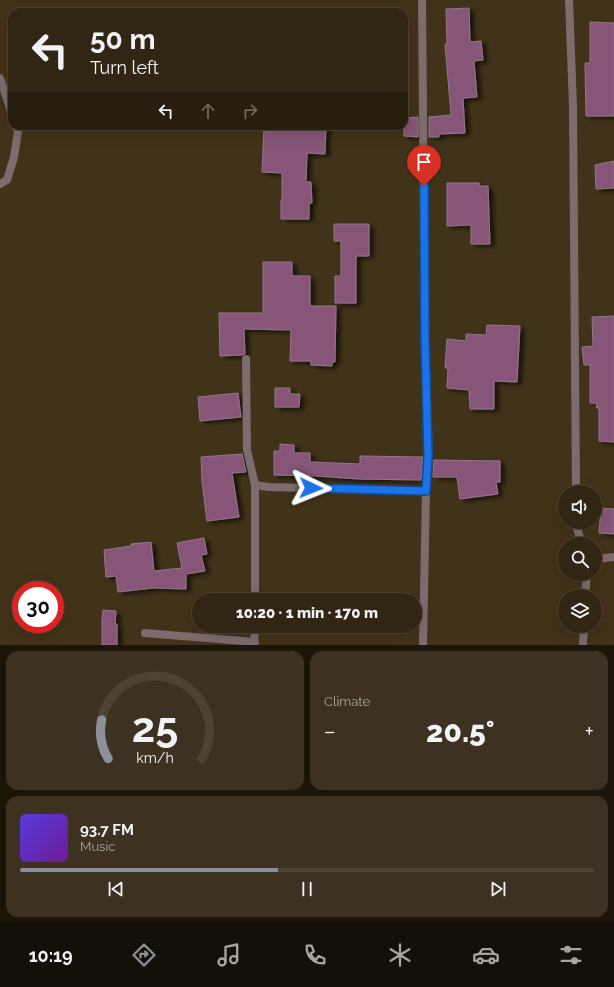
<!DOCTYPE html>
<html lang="en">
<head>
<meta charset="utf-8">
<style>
  body { margin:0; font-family:Raleway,sans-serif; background:#3d3221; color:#f1f3f6; height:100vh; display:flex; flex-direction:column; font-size:15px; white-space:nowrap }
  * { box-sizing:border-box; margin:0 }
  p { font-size:13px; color:#a8a5a0 }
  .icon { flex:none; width:22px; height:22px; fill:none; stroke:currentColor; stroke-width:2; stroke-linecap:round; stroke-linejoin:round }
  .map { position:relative; height:645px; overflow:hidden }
  .side { display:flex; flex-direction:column; gap:6px; padding:6px; background:#1b150a; flex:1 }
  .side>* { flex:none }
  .top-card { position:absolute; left:8px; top:8px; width:400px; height:122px; border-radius:12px; box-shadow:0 4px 16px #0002,0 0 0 1px #4c4333; background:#312613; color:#f1f3f6; overflow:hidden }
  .controls { position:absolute; left:558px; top:485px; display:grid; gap:8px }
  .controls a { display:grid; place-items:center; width:44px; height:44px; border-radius:50%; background:#312613; box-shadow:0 4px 16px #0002,0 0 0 1px #4c4333; font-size:20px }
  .speed { position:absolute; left:12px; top:581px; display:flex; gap:8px; font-size:20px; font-weight:700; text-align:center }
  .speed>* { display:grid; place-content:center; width:52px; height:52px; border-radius:50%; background:#312613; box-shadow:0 4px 16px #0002,0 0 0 1px #4c4333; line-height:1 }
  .speed .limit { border:6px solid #d22; background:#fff; color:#111 }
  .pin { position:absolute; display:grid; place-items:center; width:34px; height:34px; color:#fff; margin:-41px -17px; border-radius:50% 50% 50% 0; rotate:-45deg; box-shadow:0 0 4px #0007 }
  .pin .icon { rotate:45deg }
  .me { position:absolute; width:44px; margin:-22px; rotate:92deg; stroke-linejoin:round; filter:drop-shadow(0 0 3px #0008) }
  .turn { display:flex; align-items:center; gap:14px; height:84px; padding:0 16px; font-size:18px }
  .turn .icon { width:52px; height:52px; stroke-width:2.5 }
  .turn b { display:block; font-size:28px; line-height:34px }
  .lanes { display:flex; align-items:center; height:38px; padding:0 16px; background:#0003; justify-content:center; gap:20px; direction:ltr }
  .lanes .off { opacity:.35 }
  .big { font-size:30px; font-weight:800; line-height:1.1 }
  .side .card { flex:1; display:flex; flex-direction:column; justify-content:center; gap:6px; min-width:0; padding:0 14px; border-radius:12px; background:#3d3221 }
  .side .dial { align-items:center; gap:0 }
  .dial svg { height:104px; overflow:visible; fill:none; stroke:#4c4333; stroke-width:7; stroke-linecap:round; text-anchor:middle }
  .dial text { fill:#f1f3f6; stroke:none }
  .song { display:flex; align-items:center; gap:12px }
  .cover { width:48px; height:48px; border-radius:6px; background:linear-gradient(135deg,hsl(250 70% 55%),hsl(280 70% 35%)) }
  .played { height:4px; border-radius:2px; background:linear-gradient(90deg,#8c9099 45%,#4c4333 45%) }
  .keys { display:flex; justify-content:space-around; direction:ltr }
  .heat { display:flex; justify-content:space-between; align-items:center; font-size:22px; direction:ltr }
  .side .tiles { flex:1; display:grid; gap:6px; grid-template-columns:1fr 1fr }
  .card:last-child { grid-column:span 2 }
  .trip { position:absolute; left:192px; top:593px; width:230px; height:40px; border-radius:20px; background:#312613; box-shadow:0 4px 16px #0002,0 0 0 1px #4c4333; font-weight:800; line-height:40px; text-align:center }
  .dock { display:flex; height:64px; justify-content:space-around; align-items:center; background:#140f08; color:#a8a5a0 }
  .dock .icon { width:28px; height:28px }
  .dock .current { color:#8c9099 }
  .dock b { font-size:18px; color:#f1f3f6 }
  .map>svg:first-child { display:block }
</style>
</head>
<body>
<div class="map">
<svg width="614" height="645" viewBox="0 0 614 645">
  <defs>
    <filter id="shadow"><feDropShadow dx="4.5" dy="2.5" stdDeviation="2" flood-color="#0009"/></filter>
  </defs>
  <rect width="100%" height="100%" fill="#413319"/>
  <path fill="#865477" stroke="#94778b" filter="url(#shadow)" d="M469 8 470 42 481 41 483 60 474 61 477 97 463 98 465 133 439 134V137H429V117L451 115 445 44H447L446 9Z
    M590 22 614 23V116H586L585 63H590Z
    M418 117V137L404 136V118Z
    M264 126H326L325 154 307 153 306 182H311L312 203H309V219H281V200H282V173L262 172Z
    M614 161V188L596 189 595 165Z
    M447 183H479V186H488L490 244H471V225L447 226Z
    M334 224H369V256H356V303H335V276H341V241H334Z
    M263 262H292V276H310V306H336L335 362H332V366L311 365V361H290L291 330 244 329 245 354 242 355 220 356 219 313H263Z
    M614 316V442L599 441V408H596L597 403H590V365H584L582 347 593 346 592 317Z
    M487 325 520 326 517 382 494 381V409H470L469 390 447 388 448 368H445L447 339 466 341V334L486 335Z
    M275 388H290V394H300L299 407H275Z
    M238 393 241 417 200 421 198 397Z
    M280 444 294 445V453H310V462L360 464V456L423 457 421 480 359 479 316 476 274 475V451H280Z
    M242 454 246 472 232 473 239 517 207 521 202 482 201 457Z
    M434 460 500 461V482H496L498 494 460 499 457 477H433Z
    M601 508 614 509V534L599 533Z
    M204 538 207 554 201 555 205 571 186 574V589L153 588 118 592 116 576 106 577 104 550 131 546V544L151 542 154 571 182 568 177 543Z
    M103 610 116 611 115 624H117V645H102V620Z"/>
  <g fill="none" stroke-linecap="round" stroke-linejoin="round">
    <path stroke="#7c6c6e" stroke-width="8" d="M422 0 425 341 429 457 426 491 423 645
      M569 0 573 106 576 492
      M0 78 12 114
      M0 184 7 180 14 157 18 132 16 126
      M246 359 247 450 255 485V600
      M255 485 268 487 426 491
      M577 522V528L582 544
      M595 559 614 557
      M585 596 587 574
      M145 633 255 642
      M254 645 255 626
      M583 645 584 626"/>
  </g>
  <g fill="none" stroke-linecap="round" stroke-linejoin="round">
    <g stroke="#114b97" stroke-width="10">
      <path id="route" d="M311 488 426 491 428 457 425 341 424 186"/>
    </g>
    <use href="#route" stroke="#1a73e8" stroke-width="7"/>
  </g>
</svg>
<div class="controls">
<a><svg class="icon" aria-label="sound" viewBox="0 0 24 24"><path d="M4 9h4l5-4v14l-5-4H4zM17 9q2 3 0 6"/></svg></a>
<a><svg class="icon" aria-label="search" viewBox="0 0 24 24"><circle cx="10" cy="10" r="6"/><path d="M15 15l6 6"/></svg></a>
<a><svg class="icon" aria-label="layers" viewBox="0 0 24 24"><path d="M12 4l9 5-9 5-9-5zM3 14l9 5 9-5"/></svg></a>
</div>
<div class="speed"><div class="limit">30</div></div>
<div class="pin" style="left:424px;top:186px;background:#d93025"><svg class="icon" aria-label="arrive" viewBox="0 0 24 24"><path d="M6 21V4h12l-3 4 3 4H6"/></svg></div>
<svg class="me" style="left:311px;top:488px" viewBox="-20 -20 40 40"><path d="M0-17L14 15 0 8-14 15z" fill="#1a73e8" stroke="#fff" stroke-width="4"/></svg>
<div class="trip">10:20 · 1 min · 170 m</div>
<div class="top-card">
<div class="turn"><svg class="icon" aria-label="left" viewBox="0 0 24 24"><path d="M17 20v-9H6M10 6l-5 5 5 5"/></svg><div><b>50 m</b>Turn left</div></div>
<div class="lanes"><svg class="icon" aria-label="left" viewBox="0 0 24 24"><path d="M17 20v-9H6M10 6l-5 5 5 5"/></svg><svg class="icon off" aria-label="ahead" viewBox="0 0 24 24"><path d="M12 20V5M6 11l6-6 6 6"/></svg><svg class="icon off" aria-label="right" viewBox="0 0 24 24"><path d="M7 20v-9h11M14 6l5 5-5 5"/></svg></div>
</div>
</div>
<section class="side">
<div class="tiles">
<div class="card dial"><svg viewBox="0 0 100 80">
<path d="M14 69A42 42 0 1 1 86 69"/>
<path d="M14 69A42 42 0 0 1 9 39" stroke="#8c9099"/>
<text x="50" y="56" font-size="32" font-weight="700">25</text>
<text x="50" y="72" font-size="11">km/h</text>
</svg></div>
<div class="card"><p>Climate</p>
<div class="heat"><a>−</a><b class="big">20.5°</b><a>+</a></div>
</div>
<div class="card">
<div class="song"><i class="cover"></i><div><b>93.7 FM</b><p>Music</p></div></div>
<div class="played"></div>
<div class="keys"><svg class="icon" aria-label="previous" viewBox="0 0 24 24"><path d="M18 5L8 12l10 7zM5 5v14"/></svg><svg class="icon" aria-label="pause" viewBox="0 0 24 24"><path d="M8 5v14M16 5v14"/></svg><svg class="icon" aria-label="next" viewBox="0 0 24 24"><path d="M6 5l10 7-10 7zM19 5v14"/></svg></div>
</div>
</div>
</section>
<nav class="dock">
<b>10:19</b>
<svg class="icon current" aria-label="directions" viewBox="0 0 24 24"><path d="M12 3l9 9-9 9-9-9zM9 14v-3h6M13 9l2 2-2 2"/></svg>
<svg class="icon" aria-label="music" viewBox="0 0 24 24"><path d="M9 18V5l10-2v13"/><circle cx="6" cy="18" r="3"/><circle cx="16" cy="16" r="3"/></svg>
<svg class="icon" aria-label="phone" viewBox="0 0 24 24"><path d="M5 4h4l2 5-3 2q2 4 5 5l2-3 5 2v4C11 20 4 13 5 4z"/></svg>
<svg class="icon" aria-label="climate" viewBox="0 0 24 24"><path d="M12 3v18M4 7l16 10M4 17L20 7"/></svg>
<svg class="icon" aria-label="car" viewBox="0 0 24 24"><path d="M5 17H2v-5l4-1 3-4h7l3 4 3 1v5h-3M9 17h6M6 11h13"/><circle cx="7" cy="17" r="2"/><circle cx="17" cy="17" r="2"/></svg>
<svg class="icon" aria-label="filters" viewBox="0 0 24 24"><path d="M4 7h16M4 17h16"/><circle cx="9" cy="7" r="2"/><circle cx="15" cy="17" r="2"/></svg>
</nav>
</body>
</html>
